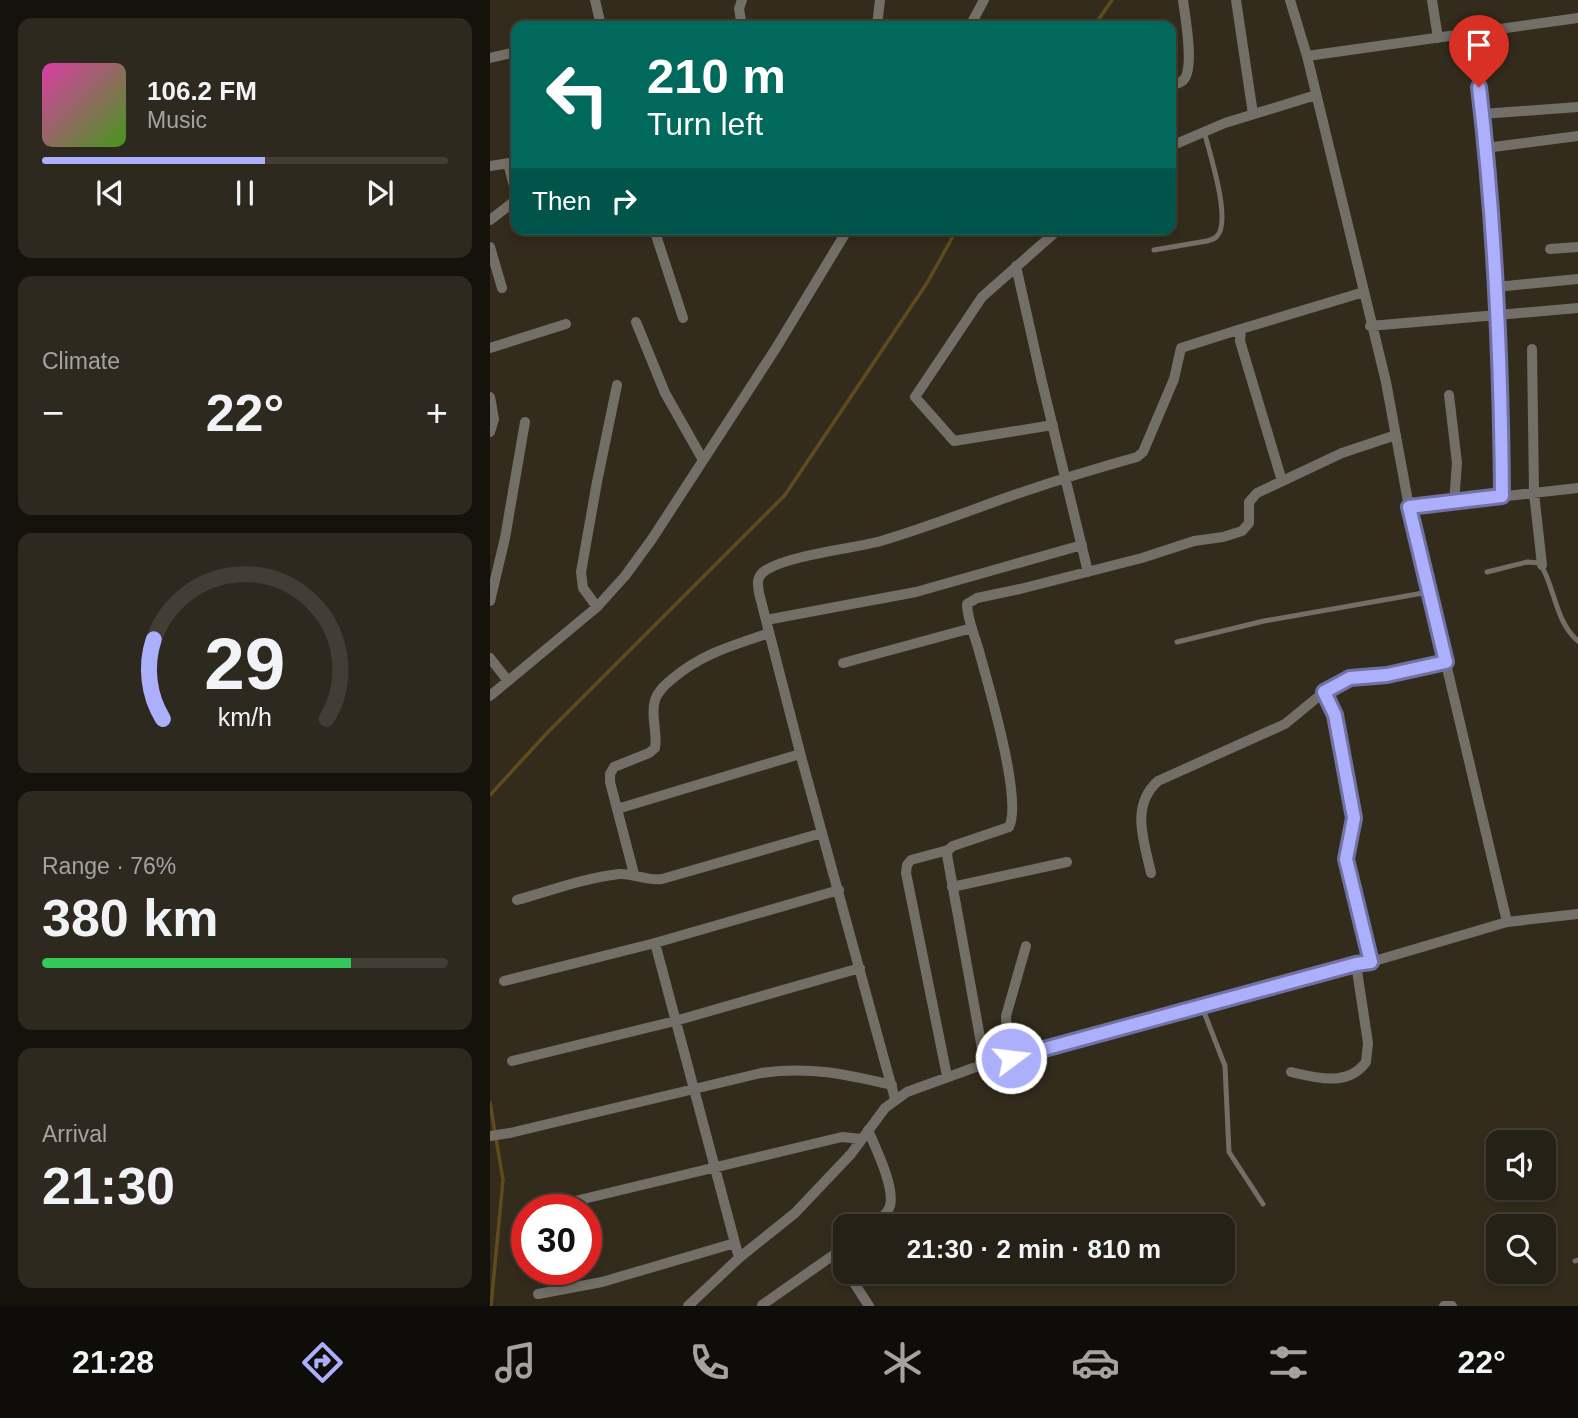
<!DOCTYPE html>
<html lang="en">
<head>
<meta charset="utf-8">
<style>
  body { margin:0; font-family:Arial,sans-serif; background:#2e291f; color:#f1f3f6; height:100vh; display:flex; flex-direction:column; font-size:26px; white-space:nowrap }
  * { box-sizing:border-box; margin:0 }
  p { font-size:23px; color:#a4a3a1 }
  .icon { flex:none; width:38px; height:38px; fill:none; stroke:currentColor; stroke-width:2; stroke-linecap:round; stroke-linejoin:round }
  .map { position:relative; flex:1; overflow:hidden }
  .side { display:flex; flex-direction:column; gap:18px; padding:18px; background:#15120c; width:490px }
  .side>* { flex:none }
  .banner { position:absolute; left:21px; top:21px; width:665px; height:214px; border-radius:14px; box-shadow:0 4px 10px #0003,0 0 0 2px #423e35; background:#00695c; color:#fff; overflow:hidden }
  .controls { position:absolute; left:996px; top:1130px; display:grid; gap:14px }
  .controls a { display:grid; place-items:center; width:70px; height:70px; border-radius:14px; background:#262116; box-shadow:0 4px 10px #0003,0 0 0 2px #423e35; font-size:35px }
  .speed { position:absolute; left:21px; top:1194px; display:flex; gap:14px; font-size:35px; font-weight:700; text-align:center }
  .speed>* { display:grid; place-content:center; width:91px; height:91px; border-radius:50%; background:#262116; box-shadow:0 4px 10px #0003,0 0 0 2px #423e35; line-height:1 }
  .speed .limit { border:10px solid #d22; background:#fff; color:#111 }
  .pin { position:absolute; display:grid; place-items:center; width:60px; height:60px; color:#fff; margin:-72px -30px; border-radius:50% 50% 50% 0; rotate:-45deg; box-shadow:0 0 7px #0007 }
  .pin .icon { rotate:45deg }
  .me { position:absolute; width:77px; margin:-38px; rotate:75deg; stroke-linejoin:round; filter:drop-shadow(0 0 5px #0008) }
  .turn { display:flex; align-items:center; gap:24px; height:147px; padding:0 21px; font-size:32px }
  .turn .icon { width:91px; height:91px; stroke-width:2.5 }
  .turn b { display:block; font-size:49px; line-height:60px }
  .then { display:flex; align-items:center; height:66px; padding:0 21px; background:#0003; gap:14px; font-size:26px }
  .big { font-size:52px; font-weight:700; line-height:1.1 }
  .side .widget { flex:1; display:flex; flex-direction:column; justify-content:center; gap:10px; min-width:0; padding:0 24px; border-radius:14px; background:#2e291f }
  .side .dial { align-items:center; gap:0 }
  .dial svg { height:182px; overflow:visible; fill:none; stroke:#423e35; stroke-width:7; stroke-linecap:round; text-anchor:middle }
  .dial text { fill:#f1f3f6; stroke:none }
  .song { display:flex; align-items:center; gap:21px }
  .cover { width:84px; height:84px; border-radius:10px; background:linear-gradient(135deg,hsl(320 70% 55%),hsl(100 70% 35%)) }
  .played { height:7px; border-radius:4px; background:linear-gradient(90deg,#acaffb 55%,#423e35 55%) }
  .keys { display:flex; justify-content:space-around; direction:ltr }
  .heat { display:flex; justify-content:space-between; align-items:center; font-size:38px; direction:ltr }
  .charge { height:10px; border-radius:5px; background:linear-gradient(90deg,#34c759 76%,#423e35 0) }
  .trip { position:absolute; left:343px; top:1214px; width:402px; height:70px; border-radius:14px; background:#262116; box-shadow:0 4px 10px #0003,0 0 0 2px #423e35; font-weight:700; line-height:70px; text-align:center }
  .tabs { display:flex; height:112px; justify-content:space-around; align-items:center; background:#0f0d09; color:#a4a3a1 }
  .tabs .icon { width:49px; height:49px }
  .tabs .on { color:#acaffb }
  .tabs b { font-size:32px; color:#f1f3f6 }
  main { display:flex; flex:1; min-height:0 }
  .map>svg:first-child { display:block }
</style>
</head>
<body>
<main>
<section class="side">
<div class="widget">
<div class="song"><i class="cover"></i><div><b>106.2 FM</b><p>Music</p></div></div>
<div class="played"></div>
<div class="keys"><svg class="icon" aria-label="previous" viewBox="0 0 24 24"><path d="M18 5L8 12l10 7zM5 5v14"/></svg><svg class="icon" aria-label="pause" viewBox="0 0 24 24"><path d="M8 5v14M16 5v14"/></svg><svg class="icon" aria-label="next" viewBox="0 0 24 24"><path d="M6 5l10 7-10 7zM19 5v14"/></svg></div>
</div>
<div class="widget"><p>Climate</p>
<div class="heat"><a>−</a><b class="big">22°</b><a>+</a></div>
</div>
<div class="widget dial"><svg viewBox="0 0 100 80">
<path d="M14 69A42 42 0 1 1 86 69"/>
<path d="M14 69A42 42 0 0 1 10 34" stroke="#acaffb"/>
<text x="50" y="56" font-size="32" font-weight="700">29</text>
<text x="50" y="72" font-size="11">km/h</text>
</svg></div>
<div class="widget"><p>Range · 76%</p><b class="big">380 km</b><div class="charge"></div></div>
<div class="widget"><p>Arrival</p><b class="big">21:30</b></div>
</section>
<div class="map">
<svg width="1088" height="1306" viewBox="0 0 1088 1306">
  <rect width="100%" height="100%" fill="#332c1d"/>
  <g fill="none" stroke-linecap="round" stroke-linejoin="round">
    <path stroke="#5f4b1c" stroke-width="3.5" d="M604 26 622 0
      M0 795 57 733 295 495 437 283 467 229
      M0 1103 13 1180 1 1306"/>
    <path stroke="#736f68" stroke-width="5" d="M664 250 717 241C721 240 725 239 727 236 742 221 719 151 714 131
      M997 572 1037 562 1050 563C1065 587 1065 622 1088 641
      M687 642 774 621 939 592
      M712 1007 735 1066 739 1152 773 1204
      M1085 1261 1088 1260"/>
    <path stroke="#736f68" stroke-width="10" d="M105 0 111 26
      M746 0 763 114
      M800 0 817 56 896 382 919 507 1017 922
      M942 0 948 38
      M252 26 249 9 252 0
      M387 26 390 0
      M480 26 494 0
      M983 33 999 169 1008 315 1012 496
      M817 56 1088 18
      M0 58 26 52
      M681 85C686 84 692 83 695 78 704 64 695 16 693 0
      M992 114 1088 107
      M681 146 735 123 826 95
      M996 148 1088 136
      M18 163 26 194
      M0 166 26 162
      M0 220 26 200
      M164 229 193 318
      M0 247 12 288
      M1060 249 1088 247
      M526 266 552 382 598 572
      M1006 287 1088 279
      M146 322 175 393 213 460
      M880 326 1088 308
      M0 348 76 324
      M1042 349 1044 493 1052 565
      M959 395 967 463 964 502
      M0 397 4 419 0 432
      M563 425 464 441 425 397 492 297 569 229
      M792 481 750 341 751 329 874 292
      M919 507 1088 488
      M0 601 15 538 35 422
      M107 607 93 588 91 572 107 482 127 385
      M276 620 426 592 592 545
      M0 658 18 681
      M353 663 482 628
      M834 692 845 715 864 818 856 859 881 962
      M0 696 107 607 135 576 162 539 286 348 358 229
      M127 809 310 754
      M661 873C654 841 640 806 668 781L795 724 834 692 860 678 897 675 956 662
      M144 874 120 782V774L124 767 159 753 165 748C168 732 160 716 165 700 168 691 175 685 182 679 213 653 242 646 279 633
      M462 887 577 862
      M27 900C60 891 94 878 129 874 144 873 156 881 172 879L332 833
      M165 943 249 1258
      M14 981 165 943 349 890
      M521 1058 517 1037 516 1016 536 946
      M22 1061 185 1021 370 968
      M495 1065 457 855 458 850 463 846 519 827C533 800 498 684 489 651 485 636 477 619 477 604L487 598 530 589 652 558 704 541 733 537 752 531 759 523V502L767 493 852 453 906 435
      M801 1072C826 1078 858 1087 876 1062L878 1043 866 964
      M457 1076 416 873 417 865 421 860 458 850
      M405 1099 312 760 269 593C267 582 267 576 276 570 300 555 361 549 391 541 435 528 476 512 518 497 561 482 604 469 647 457L653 452 684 379 691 348 751 329
      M378 1130C386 1149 405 1187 400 1206 397 1215 388 1221 381 1227
      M0 1136 20 1133 271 1073C320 1066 355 1074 402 1085
      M56 1208 352 1137 372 1139
      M357 1272 379 1306
      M48 1294 112 1282 245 1243
      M272 1305 352 1249
      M198 1306 249 1258 305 1213 361 1154 395 1108 417 1092 483 1068 881 962 1017 922 1088 914
      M954 1306H962"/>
  </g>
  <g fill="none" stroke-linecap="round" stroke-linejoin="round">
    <g stroke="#7072a3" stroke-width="18">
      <path id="route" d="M521 1058 866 964 881 962 856 859 864 818 845 715 834 692 860 678 897 675 956 662 919 507 1012 496C1011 359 1005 222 989 87"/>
    </g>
    <use href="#route" stroke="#acaffb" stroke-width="12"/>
  </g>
</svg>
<div class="controls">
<a><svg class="icon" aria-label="sound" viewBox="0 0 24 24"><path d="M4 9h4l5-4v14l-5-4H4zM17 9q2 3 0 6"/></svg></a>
<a><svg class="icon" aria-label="search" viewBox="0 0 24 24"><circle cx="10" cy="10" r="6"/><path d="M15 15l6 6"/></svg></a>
</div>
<div class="speed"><div class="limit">30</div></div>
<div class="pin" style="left:989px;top:87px;background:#d93025"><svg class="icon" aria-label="arrive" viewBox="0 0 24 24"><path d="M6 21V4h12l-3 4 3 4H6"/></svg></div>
<svg class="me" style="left:521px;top:1058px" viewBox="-20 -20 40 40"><circle r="17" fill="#acaffb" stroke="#fff" stroke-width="3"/><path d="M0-11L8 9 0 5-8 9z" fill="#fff"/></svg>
<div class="trip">21:30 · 2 min · 810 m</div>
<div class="banner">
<div class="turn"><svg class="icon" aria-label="left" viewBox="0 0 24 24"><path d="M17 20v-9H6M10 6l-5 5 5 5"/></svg><div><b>210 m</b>Turn left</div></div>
<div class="then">Then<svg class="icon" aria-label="right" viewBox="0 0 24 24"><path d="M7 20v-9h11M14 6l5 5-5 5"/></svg></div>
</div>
</div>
</main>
<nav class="tabs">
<b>21:28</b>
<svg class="icon on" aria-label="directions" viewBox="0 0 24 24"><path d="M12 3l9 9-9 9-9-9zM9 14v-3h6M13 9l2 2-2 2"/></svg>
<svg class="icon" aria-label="music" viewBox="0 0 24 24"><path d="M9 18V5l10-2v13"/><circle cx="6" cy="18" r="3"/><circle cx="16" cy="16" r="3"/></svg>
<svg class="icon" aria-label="phone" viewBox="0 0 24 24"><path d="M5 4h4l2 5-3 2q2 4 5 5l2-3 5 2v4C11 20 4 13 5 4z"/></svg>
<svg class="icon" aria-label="climate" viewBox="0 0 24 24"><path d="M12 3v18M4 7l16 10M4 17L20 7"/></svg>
<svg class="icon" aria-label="car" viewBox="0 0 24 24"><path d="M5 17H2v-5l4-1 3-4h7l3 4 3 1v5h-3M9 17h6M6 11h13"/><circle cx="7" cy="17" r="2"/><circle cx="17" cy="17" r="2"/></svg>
<svg class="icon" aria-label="filters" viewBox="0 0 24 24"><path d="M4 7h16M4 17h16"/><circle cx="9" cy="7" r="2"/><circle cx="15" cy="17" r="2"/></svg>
<b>22°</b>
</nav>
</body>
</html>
